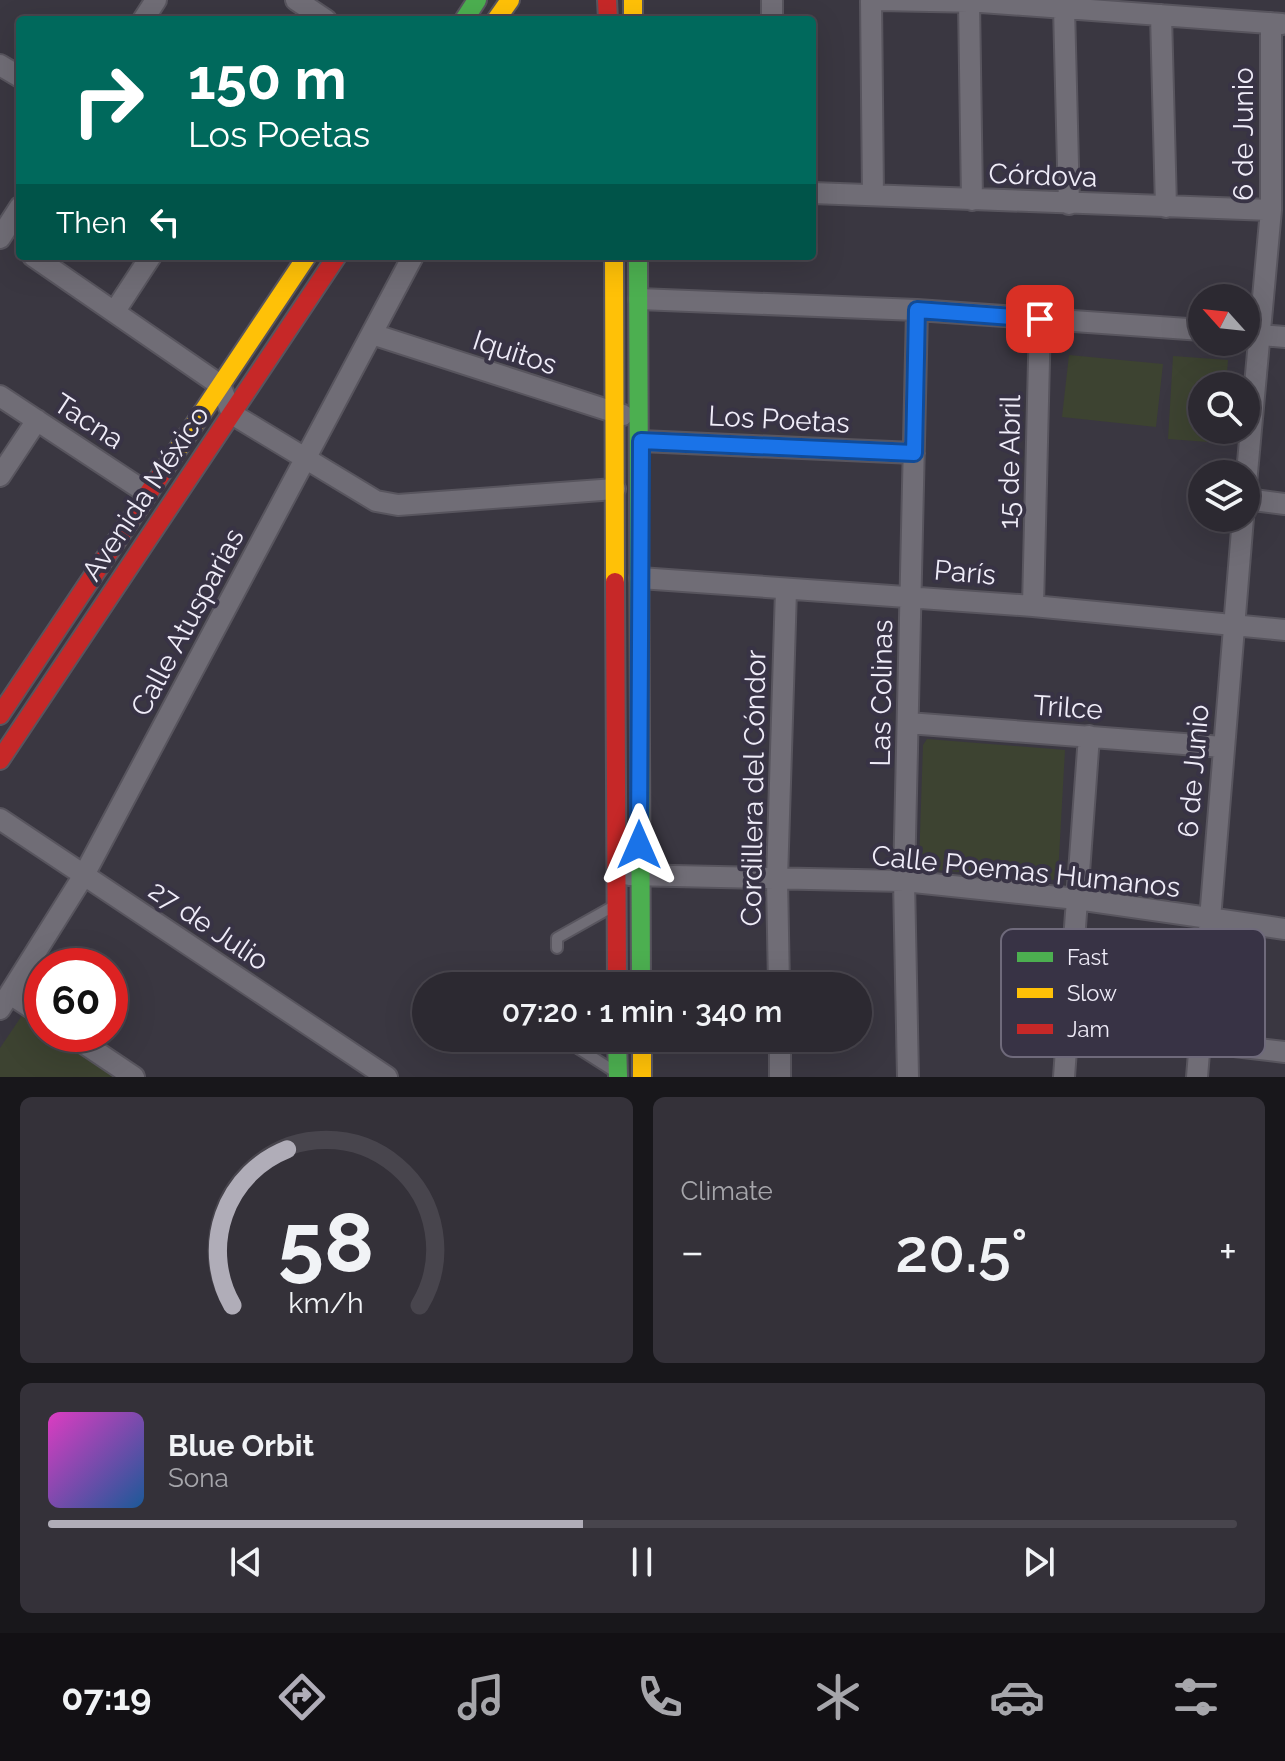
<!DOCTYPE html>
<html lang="en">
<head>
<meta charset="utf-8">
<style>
  body { margin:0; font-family:Raleway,sans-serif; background:#343139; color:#f1f3f6; height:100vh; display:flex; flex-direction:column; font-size:30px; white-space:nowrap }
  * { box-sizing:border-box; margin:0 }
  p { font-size:26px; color:#a6a6ab }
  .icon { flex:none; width:44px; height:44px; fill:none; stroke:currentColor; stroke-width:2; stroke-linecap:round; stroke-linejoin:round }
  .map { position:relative; height:1077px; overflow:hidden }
  .drawer { display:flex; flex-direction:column; gap:20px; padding:20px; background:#18171b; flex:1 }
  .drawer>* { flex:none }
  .guide { position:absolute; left:16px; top:16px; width:800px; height:244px; border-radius:8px; box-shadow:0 8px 32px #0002,0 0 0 2px #48454d; background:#00695c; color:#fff; overflow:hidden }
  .needle { width:52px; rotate:297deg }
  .controls { position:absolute; left:1188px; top:284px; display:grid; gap:16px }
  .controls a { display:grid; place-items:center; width:72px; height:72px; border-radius:50%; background:#2c2931; box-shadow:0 8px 32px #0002,0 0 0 2px #48454d; font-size:40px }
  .speed { position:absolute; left:24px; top:948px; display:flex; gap:16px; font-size:40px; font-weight:700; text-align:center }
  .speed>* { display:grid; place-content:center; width:104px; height:104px; border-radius:50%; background:#2c2931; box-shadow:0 8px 32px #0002,0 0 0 2px #48454d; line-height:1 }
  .speed .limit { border:12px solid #d22; background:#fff; color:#111 }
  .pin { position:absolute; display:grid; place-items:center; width:68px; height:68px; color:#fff; margin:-34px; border-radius:16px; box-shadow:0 4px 12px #0006 }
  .me { position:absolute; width:88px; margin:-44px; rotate:0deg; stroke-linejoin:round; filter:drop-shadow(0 0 6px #0008) }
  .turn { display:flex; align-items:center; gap:28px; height:168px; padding:0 40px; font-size:36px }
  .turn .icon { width:104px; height:104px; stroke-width:2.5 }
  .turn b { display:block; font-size:56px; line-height:68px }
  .then { display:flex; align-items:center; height:76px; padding:0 40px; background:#0003; gap:16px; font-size:30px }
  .big { font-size:60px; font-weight:600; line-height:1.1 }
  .drawer .widget { flex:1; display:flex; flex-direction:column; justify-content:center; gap:12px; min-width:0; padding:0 28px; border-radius:12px; background:#343139 }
  .drawer .dial { align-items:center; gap:0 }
  .dial svg { height:208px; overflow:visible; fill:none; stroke:#48454d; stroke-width:7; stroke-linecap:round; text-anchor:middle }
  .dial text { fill:#f1f3f6; stroke:none }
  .song { display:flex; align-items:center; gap:24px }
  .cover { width:96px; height:96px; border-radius:12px; background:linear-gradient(135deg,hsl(310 70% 55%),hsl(210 70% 35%)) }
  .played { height:8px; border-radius:4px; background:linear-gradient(90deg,#b0adb8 45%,#48454d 45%) }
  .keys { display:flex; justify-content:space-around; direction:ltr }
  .heat { display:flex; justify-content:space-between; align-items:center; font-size:44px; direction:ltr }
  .drawer .tiles { flex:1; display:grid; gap:20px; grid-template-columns:1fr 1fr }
  .widget:last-child { grid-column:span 2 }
  .trip { position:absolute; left:412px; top:972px; width:460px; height:80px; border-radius:40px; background:#2c2931; box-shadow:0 8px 32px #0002,0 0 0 2px #48454d; font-weight:600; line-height:80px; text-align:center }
  .menu { display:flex; height:128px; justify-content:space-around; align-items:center; background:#121014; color:#a6a6ab }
  .menu .icon { width:56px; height:56px }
  .menu .current { color:#b0adb8 }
  .menu b { font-size:36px; color:#f1f3f6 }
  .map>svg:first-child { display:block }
</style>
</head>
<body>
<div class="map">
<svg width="1285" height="1077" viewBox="0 0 1285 1077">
  <rect width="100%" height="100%" fill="#3a3741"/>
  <path fill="#3d4331" d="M1069 355 1163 364 1156 427 1062 417Z
    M1173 356 1228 360 1226 386H1202V430H1223L1222 443 1168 439Z
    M927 739 1065 750 1058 875 1053 880 924 869 919 864 923 745Z
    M25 1011 42 1023V1034H58L121 1077H0V1048Z"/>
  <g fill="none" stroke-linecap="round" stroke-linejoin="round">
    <g stroke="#58555e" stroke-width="14">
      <path id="lane" d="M557 948V938L612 907
        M562 1038 614 1071"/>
    </g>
    <g stroke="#58555e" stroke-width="24">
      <path id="street" d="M296 0 326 20
        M772 0V20
        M871 0 873 195
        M879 0 981 2 1282 24
        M969 2 972 200
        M1064 8 1069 204
        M1161 15 1166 207
        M143 20 156 0
        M0 65 20 77
        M812 193 1271 210
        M0 238 20 207
        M33 256 220 385 232 414 376 501 398 505 615 489
        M639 299 917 310 1202 330
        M115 311 151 256
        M372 334 623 415
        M1249 334 1285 337
        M0 396 147 493
        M641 441 914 453
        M0 476 37 420
        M1246 484 1271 210V23
        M1246 499 1285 504
        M640 578 1033 606 1285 630
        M1033 606 1040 319
        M908 723 1223 747
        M0 819 387 1077
        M629 875 904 881 1077 899 1285 929
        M779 986 777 879 786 590
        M10 994 42 1015
        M0 1009 84 875 413 256
        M70 1034 134 1077
        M780 1038V1077
        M1200 1042 1285 1052
        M908 1077 904 881 917 310
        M1064 1077 1089 736
        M1197 1077 1243 518"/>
    </g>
    <g stroke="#58555e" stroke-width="22">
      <path id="fast" d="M464 20 477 0
        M638 256 641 986
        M617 1038 618 1077"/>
    </g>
    <g stroke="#58555e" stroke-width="22">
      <path id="slow" d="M633 0V20
        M496 20 510 0
        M614 256 615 582
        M172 458 307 256
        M642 1038V1077"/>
    </g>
    <g stroke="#58555e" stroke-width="22">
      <path id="jam" d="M607 0 608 20
        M615 582 617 986
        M0 715 172 458
        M0 760 337 256"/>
    </g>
    <use href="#lane" stroke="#706d76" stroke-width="10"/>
    <use href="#street" stroke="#706d76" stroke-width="20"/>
    <use href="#fast" stroke="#4caf50" stroke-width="18"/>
    <use href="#slow" stroke="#ffc107" stroke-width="18"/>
    <use href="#jam" stroke="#c62828" stroke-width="18"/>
  </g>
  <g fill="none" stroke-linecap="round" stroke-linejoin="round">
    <g stroke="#114b97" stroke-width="20">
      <path id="route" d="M639 845 641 441 914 453 917 310 1040 319"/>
    </g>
    <use href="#route" stroke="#1a73e8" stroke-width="14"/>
  </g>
  <g text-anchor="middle" stroke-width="8" stroke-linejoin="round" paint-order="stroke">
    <g font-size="28" fill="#efecf8" stroke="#383345">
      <text transform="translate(1243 134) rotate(-90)" y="10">6 de Junio</text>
      <text transform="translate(1043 175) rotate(2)" y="10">Córdova</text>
      <text transform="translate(515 352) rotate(18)" y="10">Iquitos</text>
      <text transform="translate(779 419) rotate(3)" y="10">Los Poetas</text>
      <text transform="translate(89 421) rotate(33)" y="10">Tacna</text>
      <text transform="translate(1009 462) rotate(-89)" y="10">15 de Abril</text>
      <text transform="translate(145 493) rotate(-56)" y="10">Avenida México</text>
      <text transform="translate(965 572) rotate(5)" y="10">París</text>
      <text transform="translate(187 622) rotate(-62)" y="10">Calle Atusparias</text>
      <text transform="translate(881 693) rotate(-89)" y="10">Las Colinas</text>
      <text transform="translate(1068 707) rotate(4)" y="10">Trilce</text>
      <text transform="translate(1193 771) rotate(-85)" y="10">6 de Junio</text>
      <text transform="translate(753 788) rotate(-89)" y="10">Cordillera del Cóndor</text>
      <text transform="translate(1026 871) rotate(6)" y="10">Calle Poemas Humanos</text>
      <text transform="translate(209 925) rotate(34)" y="10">27 de Julio</text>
    </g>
  </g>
  <rect x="1001" y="929" width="264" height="128" rx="12" fill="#383345" stroke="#6f6a7b" stroke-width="2"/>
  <rect x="1017" y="952" width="36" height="10" fill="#4caf50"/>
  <rect x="1017" y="988" width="36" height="10" fill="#ffc107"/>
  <rect x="1017" y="1024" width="36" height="10" fill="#c62828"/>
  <g font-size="22" fill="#efecf8">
    <text x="1067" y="965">Fast</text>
    <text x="1067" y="1001">Slow</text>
    <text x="1067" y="1037">Jam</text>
  </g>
</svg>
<div class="controls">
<a><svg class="needle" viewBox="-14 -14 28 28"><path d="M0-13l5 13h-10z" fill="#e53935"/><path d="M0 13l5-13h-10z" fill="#a6a6ab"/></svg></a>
<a><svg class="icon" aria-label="search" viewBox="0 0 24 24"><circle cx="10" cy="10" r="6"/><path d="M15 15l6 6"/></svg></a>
<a><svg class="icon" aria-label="layers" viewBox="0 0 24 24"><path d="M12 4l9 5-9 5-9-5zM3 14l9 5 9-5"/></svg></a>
</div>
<div class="speed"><div class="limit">60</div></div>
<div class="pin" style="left:1040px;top:319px;background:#d93025"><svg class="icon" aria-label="arrive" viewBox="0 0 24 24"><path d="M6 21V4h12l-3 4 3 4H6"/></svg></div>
<svg class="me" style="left:639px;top:845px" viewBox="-20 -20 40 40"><path d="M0-17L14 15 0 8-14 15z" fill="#1a73e8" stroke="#fff" stroke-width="4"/></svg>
<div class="trip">07:20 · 1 min · 340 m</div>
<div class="guide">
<div class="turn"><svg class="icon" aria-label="right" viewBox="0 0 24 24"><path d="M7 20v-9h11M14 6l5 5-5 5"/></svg><div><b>150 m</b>Los Poetas</div></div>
<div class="then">Then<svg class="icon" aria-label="left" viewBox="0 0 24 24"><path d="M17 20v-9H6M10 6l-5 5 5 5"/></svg></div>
</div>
</div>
<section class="drawer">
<div class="tiles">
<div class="widget dial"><svg viewBox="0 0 100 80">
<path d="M14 69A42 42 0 1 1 86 69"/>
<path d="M14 69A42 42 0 0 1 35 9" stroke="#b0adb8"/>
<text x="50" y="56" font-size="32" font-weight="700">58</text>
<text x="50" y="72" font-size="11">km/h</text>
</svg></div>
<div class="widget"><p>Climate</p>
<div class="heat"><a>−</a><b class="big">20.5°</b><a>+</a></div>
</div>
<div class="widget">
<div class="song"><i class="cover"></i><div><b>Blue Orbit</b><p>Sona</p></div></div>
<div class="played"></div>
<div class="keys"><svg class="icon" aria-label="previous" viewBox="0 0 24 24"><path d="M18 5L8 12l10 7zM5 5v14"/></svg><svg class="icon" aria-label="pause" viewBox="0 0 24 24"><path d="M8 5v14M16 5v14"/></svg><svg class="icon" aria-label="next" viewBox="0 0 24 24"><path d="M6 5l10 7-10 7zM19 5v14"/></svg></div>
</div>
</div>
</section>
<nav class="menu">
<b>07:19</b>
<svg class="icon current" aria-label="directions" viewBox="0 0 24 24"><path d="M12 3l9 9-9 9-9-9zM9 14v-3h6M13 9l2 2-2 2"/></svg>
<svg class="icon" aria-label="music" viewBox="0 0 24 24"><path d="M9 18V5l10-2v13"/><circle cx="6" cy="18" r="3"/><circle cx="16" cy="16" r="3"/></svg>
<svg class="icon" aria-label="phone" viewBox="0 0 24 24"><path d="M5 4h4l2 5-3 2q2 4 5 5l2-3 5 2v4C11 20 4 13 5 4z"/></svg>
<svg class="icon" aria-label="climate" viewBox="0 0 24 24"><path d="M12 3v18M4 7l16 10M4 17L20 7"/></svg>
<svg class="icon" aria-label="car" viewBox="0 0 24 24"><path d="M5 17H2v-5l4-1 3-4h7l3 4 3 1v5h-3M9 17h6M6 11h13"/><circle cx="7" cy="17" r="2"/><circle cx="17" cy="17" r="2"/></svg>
<svg class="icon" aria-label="filters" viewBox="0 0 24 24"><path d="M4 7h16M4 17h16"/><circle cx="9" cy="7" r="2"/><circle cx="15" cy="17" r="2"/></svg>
</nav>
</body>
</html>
